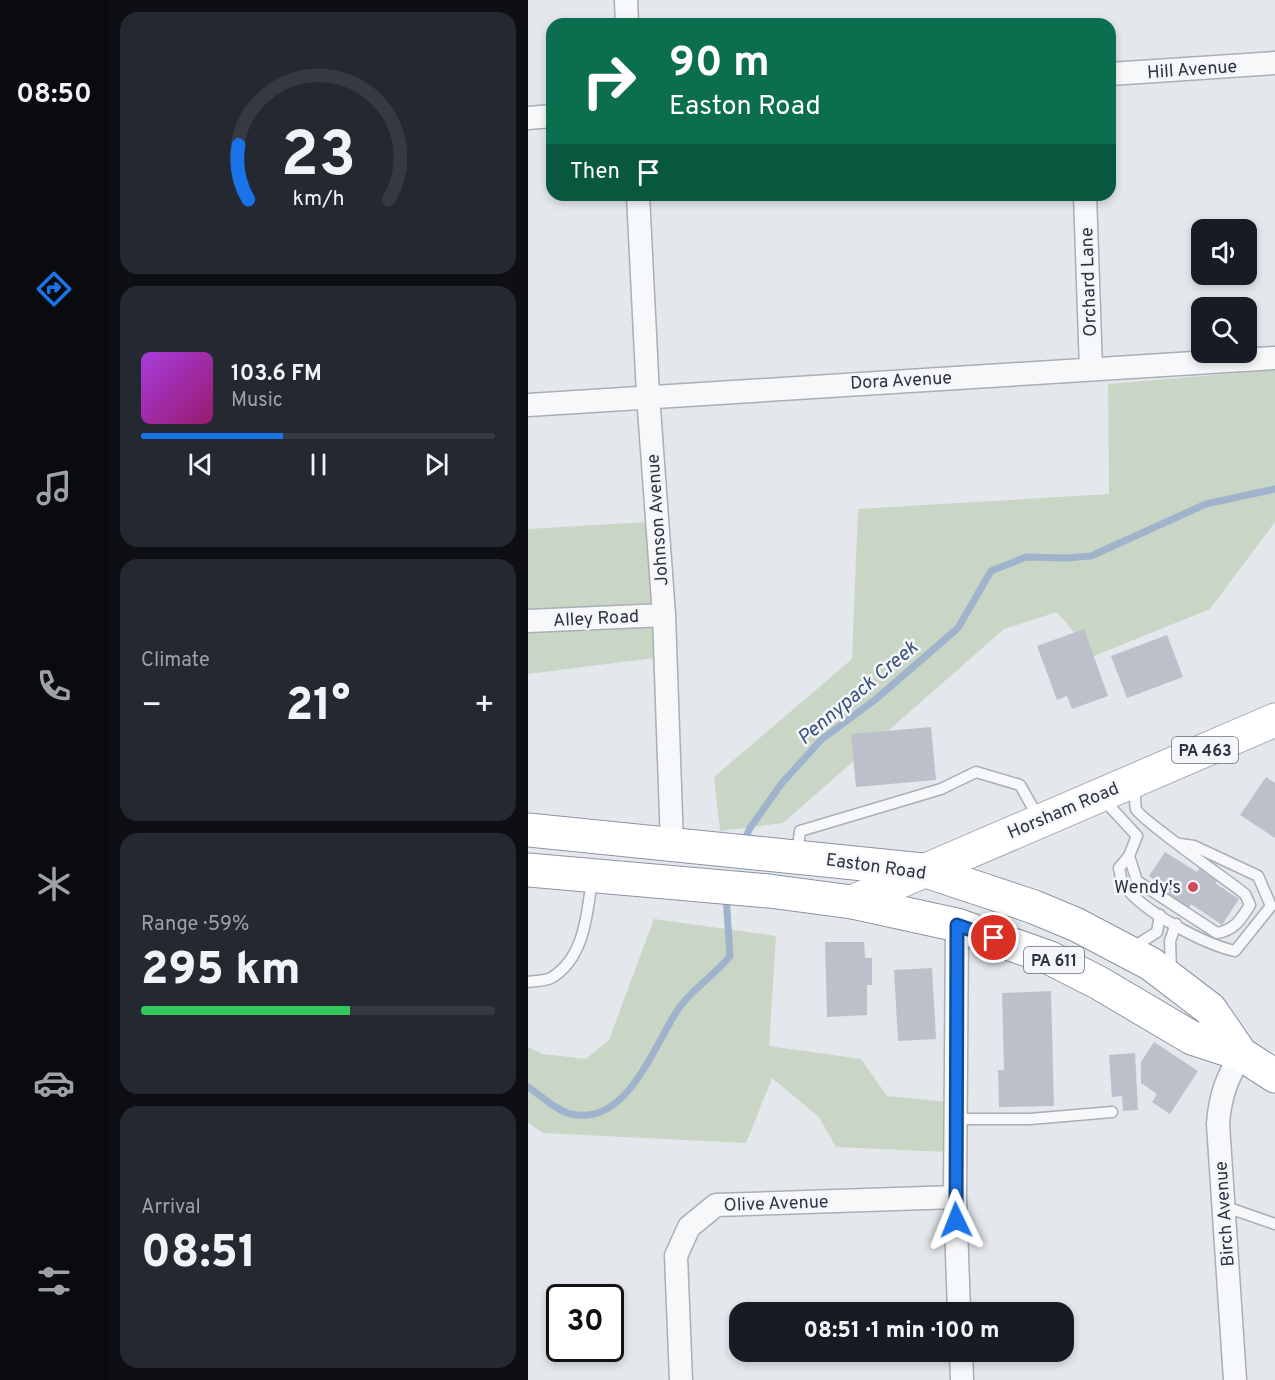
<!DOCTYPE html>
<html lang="en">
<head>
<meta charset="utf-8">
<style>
  body { margin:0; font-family:Overpass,sans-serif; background:#242831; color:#f1f3f6; height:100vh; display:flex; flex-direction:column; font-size:22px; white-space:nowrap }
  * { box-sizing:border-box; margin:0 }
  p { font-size:20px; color:#9ea1a6 }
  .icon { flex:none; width:33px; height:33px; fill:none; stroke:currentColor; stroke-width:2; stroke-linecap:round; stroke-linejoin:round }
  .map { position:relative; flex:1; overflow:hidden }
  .side { display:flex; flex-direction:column; gap:12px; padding:12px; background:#0d0f14; width:420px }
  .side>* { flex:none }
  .hud { position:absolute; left:18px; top:18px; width:570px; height:183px; border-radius:18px; box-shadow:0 3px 9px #0003; background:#0b6e4f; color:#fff; overflow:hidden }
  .tools { position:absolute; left:663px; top:219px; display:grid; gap:12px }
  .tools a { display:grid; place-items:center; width:66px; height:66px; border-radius:12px; background:#171b24; box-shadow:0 3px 9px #0003; font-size:30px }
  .speed { position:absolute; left:18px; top:1284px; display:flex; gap:12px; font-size:30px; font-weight:700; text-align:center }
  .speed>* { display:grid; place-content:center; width:78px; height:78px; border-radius:50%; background:#171b24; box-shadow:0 3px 9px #0003; line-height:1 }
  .speed .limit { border:3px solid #111; border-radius:9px; background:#fff; color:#111 }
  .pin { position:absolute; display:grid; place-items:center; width:51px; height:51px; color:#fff; margin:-26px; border:3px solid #fff; border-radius:50%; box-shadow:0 2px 6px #0007 }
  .me { position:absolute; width:66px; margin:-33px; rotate:358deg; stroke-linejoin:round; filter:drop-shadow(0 0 4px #0008) }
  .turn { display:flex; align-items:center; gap:21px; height:126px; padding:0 24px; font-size:27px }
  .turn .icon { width:78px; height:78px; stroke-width:2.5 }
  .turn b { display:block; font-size:42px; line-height:51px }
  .then { display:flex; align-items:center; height:57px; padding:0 24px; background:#0003; gap:12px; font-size:22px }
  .big { font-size:45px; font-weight:800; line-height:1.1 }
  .side .tile { flex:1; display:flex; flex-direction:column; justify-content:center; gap:9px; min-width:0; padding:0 21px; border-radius:18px; background:#242831 }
  .side .dial { align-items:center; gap:0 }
  .dial svg { height:156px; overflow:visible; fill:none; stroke:#363941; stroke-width:7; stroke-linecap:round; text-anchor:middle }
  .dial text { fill:#f1f3f6; stroke:none }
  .song { display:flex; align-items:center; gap:18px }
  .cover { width:72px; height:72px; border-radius:9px; background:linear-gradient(135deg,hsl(280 70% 55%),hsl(320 70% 35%)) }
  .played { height:6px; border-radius:3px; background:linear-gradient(90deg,#1a73e8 40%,#363941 40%) }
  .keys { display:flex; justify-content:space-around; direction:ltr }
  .heat { display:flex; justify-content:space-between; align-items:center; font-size:33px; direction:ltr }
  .charge { height:9px; border-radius:4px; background:linear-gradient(90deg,#34c759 59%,#363941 0) }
  .trip { position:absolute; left:201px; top:1302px; width:345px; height:60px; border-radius:18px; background:#171b24; box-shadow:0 3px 9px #0003; font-weight:800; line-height:60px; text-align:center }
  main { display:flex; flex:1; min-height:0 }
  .tab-bar { display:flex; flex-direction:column; width:108px; justify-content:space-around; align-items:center; background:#090b0e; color:#9ea1a6 }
  .tab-bar .icon { width:42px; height:42px }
  .tab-bar .on { color:#1a73e8 }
  .tab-bar b { font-size:27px; color:#f1f3f6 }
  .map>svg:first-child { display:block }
</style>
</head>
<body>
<main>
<nav class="tab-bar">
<b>08:50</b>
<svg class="icon on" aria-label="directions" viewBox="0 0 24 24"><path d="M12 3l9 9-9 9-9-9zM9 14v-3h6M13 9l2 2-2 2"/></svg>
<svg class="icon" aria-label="music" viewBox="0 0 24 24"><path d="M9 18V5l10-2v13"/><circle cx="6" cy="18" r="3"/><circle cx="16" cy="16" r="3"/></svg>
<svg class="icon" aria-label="phone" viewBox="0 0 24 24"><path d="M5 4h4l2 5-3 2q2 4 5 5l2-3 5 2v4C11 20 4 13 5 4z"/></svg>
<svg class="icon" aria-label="climate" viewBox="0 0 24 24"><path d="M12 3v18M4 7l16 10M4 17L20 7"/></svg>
<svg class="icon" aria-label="car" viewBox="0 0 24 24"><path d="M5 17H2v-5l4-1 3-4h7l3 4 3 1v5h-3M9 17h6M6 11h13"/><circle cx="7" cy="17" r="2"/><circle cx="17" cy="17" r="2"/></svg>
<svg class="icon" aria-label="filters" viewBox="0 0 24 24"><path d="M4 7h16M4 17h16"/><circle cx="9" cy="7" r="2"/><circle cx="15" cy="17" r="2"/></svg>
</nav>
<section class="side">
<div class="tile dial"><svg viewBox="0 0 100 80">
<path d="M14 69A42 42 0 1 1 86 69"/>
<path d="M14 69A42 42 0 0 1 9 41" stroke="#1a73e8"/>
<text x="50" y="56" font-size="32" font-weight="700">23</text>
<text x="50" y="72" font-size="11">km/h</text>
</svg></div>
<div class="tile">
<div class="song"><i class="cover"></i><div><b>103.6 FM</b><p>Music</p></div></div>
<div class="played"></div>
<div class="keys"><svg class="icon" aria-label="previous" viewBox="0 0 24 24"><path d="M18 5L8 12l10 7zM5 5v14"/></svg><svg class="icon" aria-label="pause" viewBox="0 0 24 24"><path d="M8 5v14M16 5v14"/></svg><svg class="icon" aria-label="next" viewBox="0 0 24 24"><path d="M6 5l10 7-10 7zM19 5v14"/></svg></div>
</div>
<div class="tile"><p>Climate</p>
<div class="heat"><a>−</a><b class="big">21°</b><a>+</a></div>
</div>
<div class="tile"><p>Range · 59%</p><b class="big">295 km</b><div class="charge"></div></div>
<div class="tile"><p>Arrival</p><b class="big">08:51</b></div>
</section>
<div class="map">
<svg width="747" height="1380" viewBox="0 0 747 1380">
  <rect width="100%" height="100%" fill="#e4e7ec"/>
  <path fill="#c9d6c5" d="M747 370V522L682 609 566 656 529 612 476 629 255 823 192 831 186 777 324 659 330 509 581 494 580 384Z
    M119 522 126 658 0 674V529Z
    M126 919 248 936 241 1046 333 1059 359 1096 420 1102 419 1152 308 1147 291 1117 244 1078 218 1143 15 1133 0 1123V1047L15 1054 58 1059 81 1040Z"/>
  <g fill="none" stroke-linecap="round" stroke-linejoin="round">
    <path stroke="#9fb4cc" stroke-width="7" d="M215 843 222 828 254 783 293 740 348 699 430 628 463 571 498 557 539 558 563 556 678 504 747 489
      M0 1087C12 1095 29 1111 43 1114 100 1127 126 1044 151 1008 164 989 187 975 202 956L198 895"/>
  </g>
  <path fill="#bbc0ca" d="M556 629 580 696 544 709 539 696 529 700 509 646Z
    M639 635 655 677 599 698 583 656Z
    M403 727 408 780 328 787 323 734Z
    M738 777 747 783V838L712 815Z
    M637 852 669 872 671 868 689 881 687 883 711 899 694 925 663 904 660 910 638 896 642 891 621 876Z
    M297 942H336L337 958H344V985H339V1015L299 1017Z
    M404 968 408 1039 370 1041 366 970Z
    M523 991 526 1106 471 1107 470 1070H476L474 993Z
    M626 1042 670 1071 642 1114 624 1102 629 1094 613 1083V1062Z
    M607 1053 610 1110 595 1111 594 1096 584 1097 581 1055Z"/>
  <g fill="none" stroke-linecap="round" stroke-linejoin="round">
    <g stroke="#a9aeb7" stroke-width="13">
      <path id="service" d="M575 799 609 836
        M609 836 601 856 591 868C592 873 593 881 596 885 615 912 676 944 707 951L743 906 730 876 666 846 652 844
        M269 855 272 831 413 789 448 772 492 785 510 817
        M601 856 609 881 689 933C707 930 713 919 722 905L717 894C702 882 611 818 608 809 606 802 608 793 607 786
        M604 948 629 932 632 915
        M643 970 642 941 648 924
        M0 982C7 981 17 981 23 978 57 958 59 913 64 879
        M427 1119H502L584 1112
        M695 1206 747 1224"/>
    </g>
    <g stroke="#a9aeb7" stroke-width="25">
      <path id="minor" d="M98 0 99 24
        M582 74 747 63
        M0 118 24 116
        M110 195 120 395 136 615 144 845
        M557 195 563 369
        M0 405 746 358
        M0 621 136 615
        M429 925 427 1197 431 1312
        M433 1352 434 1380
        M153 1380 148 1256 161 1227 188 1205 427 1197
        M707 1380 690 1124C692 1096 699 1078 713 1054"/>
    </g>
    <g stroke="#a3abb8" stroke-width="35">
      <path id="primary" d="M324 902 747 720"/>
    </g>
    <g stroke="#8b94a3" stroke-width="35">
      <path id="trunk" d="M0 830 395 870 506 907 549 925 623 964 682 1009 713 1054
        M0 870 241 891 324 902 429 925 522 958 571 983 664 1038 713 1054 747 1076"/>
    </g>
    <use href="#service" stroke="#f7f8fa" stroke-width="10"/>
    <use href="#minor" stroke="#f7f8fa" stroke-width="22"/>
    <use href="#primary" stroke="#fff" stroke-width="33"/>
    <use href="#trunk" stroke="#fff" stroke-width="33"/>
  </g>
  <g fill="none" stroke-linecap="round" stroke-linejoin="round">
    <g stroke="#114b97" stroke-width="15">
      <path id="route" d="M428 1220 429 925 466 938"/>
    </g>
    <use href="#route" stroke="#1a73e8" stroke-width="10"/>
  </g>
  <circle fill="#d1495b" stroke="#f4f6f9" stroke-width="2" cx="665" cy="887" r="6"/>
  <g text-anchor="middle" stroke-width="5" stroke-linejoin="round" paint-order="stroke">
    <g fill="#f4f6f9" stroke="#676e7b" stroke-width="1.5">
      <rect x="644" y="737" width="66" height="26" rx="4.5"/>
      <rect x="496" y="947" width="60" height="26" rx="4.5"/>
    </g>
    <g font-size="16" font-weight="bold" fill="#2b3445">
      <text x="677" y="756">PA 463</text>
      <text x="526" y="966">PA 611</text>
    </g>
    <g font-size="18" fill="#2b3445" stroke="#f4f6f9">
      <text transform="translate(664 69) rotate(-4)" y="6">Hill Avenue</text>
      <text transform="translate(560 282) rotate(-92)" y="6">Orchard Lane</text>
      <text transform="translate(373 380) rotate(-3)" y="6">Dora Avenue</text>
      <text transform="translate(129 520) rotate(-94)" y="6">Johnson Avenue</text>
      <text transform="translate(68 618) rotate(-3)" y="6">Alley Road</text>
      <text transform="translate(535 810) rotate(-23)" y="6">Horsham Road</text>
      <text transform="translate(348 866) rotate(8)" y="6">Easton Road</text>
      <text transform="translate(248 1203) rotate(-2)" y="6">Olive Avenue</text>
      <text transform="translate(696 1214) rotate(-94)" y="6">Birch Avenue</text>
    </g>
    <g font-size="18" fill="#2b3445" stroke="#f4f6f9" text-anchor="end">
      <text x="653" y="893">Wendy's</text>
    </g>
    <g font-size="20" font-style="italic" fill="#34527a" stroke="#f4f6f9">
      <text transform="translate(329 692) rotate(-40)" y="7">Pennypack Creek</text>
    </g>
  </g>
</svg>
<div class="tools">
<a><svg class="icon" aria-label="sound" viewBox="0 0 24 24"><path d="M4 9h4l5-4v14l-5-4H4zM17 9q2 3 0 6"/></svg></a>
<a><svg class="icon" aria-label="search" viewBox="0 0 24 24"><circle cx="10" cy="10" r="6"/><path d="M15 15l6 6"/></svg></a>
</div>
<div class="speed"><div class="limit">30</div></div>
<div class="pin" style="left:466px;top:938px;background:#d93025"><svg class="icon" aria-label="arrive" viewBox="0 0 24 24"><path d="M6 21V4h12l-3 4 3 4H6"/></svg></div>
<svg class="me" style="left:428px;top:1220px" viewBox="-20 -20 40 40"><path d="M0-17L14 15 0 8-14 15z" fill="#1a73e8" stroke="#fff" stroke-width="4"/></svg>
<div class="trip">08:51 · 1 min · 100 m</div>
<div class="hud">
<div class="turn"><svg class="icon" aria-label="right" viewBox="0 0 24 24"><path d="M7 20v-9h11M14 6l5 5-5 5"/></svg><div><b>90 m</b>Easton Road</div></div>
<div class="then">Then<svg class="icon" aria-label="arrive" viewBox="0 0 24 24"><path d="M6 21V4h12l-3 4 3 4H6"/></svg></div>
</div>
</div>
</main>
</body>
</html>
